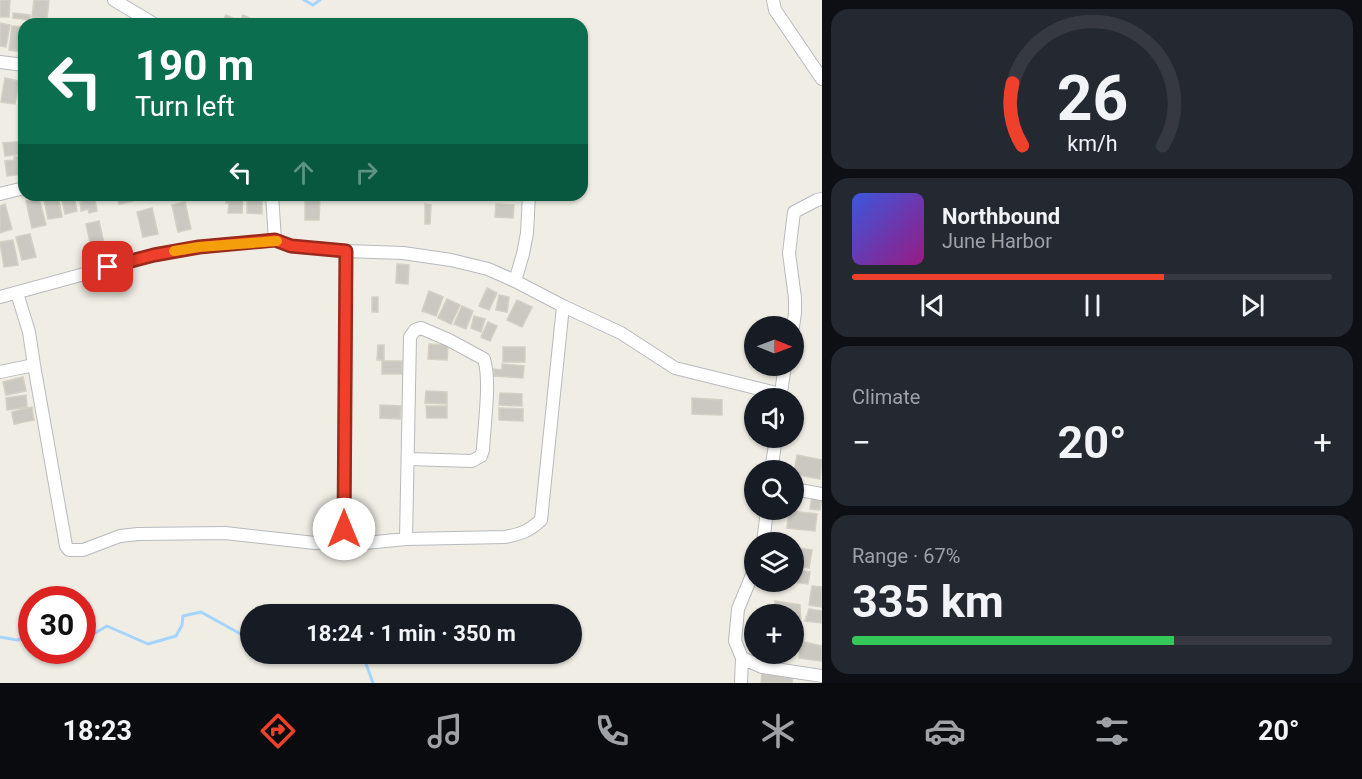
<!DOCTYPE html>
<html lang="en">
<head>
<meta charset="utf-8">
<style>
  body { margin:0; font-family:Roboto,sans-serif; background:#242831; color:#f1f3f6; height:100vh; display:flex; flex-direction:column; font-size:22px; white-space:nowrap }
  * { box-sizing:border-box; margin:0 }
  p { font-size:20px; color:#9ea1a6 }
  .icon { flex:none; width:33px; height:33px; fill:none; stroke:currentColor; stroke-width:2; stroke-linecap:round; stroke-linejoin:round }
  .map { position:relative; flex:1; overflow:hidden }
  .panel { display:flex; flex-direction:column; gap:9px; padding:9px; background:#0d0f14; width:540px }
  .panel>* { flex:none }
  .banner { position:absolute; left:18px; top:18px; width:570px; height:183px; border-radius:18px; box-shadow:0 2px 4px #0004; background:#0b6e4f; color:#fff; overflow:hidden }
  .needle { width:39px; rotate:91deg }
  .buttons { position:absolute; left:744px; top:316px; display:grid; gap:12px }
  .buttons a { display:grid; place-items:center; width:60px; height:60px; border-radius:50%; background:#171b24; box-shadow:0 2px 4px #0004; font-size:30px }
  .speed { position:absolute; left:18px; top:586px; display:flex; gap:12px; font-size:30px; font-weight:700; text-align:center }
  .speed>* { display:grid; place-content:center; width:78px; height:78px; border-radius:50%; background:#171b24; box-shadow:0 2px 4px #0004; line-height:1 }
  .speed .limit { border:9px solid #d22; background:#fff; color:#111 }
  .pin { position:absolute; display:grid; place-items:center; width:51px; height:51px; color:#fff; margin:-26px; border-radius:12px; box-shadow:0 3px 9px #0006 }
  .me { position:absolute; width:66px; margin:-33px; rotate:0deg; stroke-linejoin:round; filter:drop-shadow(0 0 4px #0008) }
  .turn { display:flex; align-items:center; gap:21px; height:126px; padding:0 18px; font-size:27px }
  .turn .icon { width:78px; height:78px; stroke-width:2.5 }
  .turn b { display:block; font-size:42px; line-height:51px }
  .lanes { display:flex; align-items:center; height:57px; padding:0 18px; background:#0003; justify-content:center; gap:30px; direction:ltr }
  .lanes .off { opacity:.35 }
  .big { font-size:45px; font-weight:700; line-height:1.1 }
  .panel .tile { flex:1; display:flex; flex-direction:column; justify-content:center; gap:9px; min-width:0; padding:0 21px; border-radius:18px; background:#242831 }
  .panel .dial { align-items:center; gap:0 }
  .dial svg { height:156px; overflow:visible; fill:none; stroke:#363941; stroke-width:7; stroke-linecap:round; text-anchor:middle }
  .dial text { fill:#f1f3f6; stroke:none }
  .song { display:flex; align-items:center; gap:18px }
  .cover { width:72px; height:72px; border-radius:9px; background:linear-gradient(135deg,hsl(230 70% 55%),hsl(310 70% 35%)) }
  .played { height:6px; border-radius:3px; background:linear-gradient(90deg,#ee402b 65%,#363941 65%) }
  .keys { display:flex; justify-content:space-around; direction:ltr }
  .heat { display:flex; justify-content:space-between; align-items:center; font-size:33px; direction:ltr }
  .charge { height:9px; border-radius:4px; background:linear-gradient(90deg,#34c759 67%,#363941 0) }
  .trip { position:absolute; left:240px; top:604px; width:342px; height:60px; border-radius:30px; background:#171b24; box-shadow:0 2px 4px #0004; font-weight:700; line-height:60px; text-align:center }
  .tabs { display:flex; height:96px; justify-content:space-around; align-items:center; background:#090b0e; color:#9ea1a6 }
  .tabs .icon { width:42px; height:42px }
  .tabs .current { color:#ee402b }
  .tabs b { font-size:27px; color:#f1f3f6 }
  main { display:flex; flex:1; min-height:0 }
  .map>svg:first-child { display:block }
</style>
</head>
<body>
<main>
<div class="map">
<svg width="822" height="683" viewBox="0 0 822 683">
  <rect width="100%" height="100%" fill="#efede4"/>
  <g fill="none" stroke-linecap="round" stroke-linejoin="round">
    <path stroke="#a5d5ff" stroke-width="3" d="M304 0 313 5 320 0
      M0 637 17 640 32 635
      M82 641 107 626 148 644 176 636 182 625 183 616 201 612 246 637 250 638
      M55 651 57 657 67 651
      M352 654 365 661 373 683"/>
  </g>
  <path fill="#cac8c1" stroke="#d4cfc2" stroke-width="1.5" d="M0 0H10L9 17H0Z
    M34 0H49L47 18 32 17Z
    M13 13 30 15V20L13 18Z
    M226 15 237 20 235 24H221Z
    M243 15 255 21 254 24H239Z
    M0 23 10 25 6 47 0 46Z
    M12 26 24 27V52L9 50Z
    M5 78 19 81 15 104 1 102Z
    M24 141V154L5 156 3 143Z
    M24 156V174L7 176 5 161 14 160V157Z
    M43 195H58L62 217 48 219Z
    M61 195H74L77 211 65 214Z
    M79 195H94L97 211 89 213 88 209 81 211 80 202H82V199L80 200Z
    M117 195H131L133 201 119 204Z
    M226 195H243L242 213H228L229 203H226Z
    M247 195H262V214L247 213Z
    M305 195 320 196 319 220H305Z
    M39 198 46 225 32 228 26 201Z
    M185 202 191 229 178 232 172 205Z
    M5 204 12 229 0 233V206Z
    M425 204 431 205 430 224H425Z
    M496 204 514 205 513 218 495 217Z
    M152 208 158 234 143 237 137 212Z
    M99 221 104 244 91 247 86 224Z
    M30 234 36 257 22 260 16 237Z
    M13 240 18 265 4 267 0 242Z
    M397 264 409 265 408 284 396 283Z
    M487 288 497 293 489 310 479 306Z
    M429 291 443 297 436 316 422 311Z
    M499 295 509 297 507 312 496 310Z
    M372 297H378V312H372Z
    M447 299 460 305 451 324 438 318Z
    M517 300 532 307 522 327 507 320Z
    M462 306 473 311 466 329 454 324Z
    M474 316 485 319 481 332 471 328Z
    M488 322 497 326 490 341 481 337Z
    M429 344 448 345 447 360 428 359Z
    M378 345H384V360H377Z
    M503 347H525V362H503Z
    M382 361H402V374H382Z
    M502 364 524 366 523 378 494 376V369L502 370Z
    M23 377 26 391 6 395 3 382Z
    M426 391 447 392V404L425 403Z
    M500 393 522 394V406L499 405Z
    M26 395 27 407 7 410 6 398Z
    M692 398 722 400V415L692 414Z
    M380 405 401 406 400 419 380 418Z
    M426 406H447V418H427Z
    M32 407 34 420 14 424 12 412Z
    M499 408 523 409V421L499 420Z
    M797 455 822 460 820 479 794 474Z
    M812 496 822 498 820 510 810 509Z
    M789 511 817 514 815 531 787 528Z
    M794 547 812 550 809 568 794 565Z
    M794 569 810 572 808 584 794 582Z
    M812 586 822 587V607L809 605Z
    M775 601 800 605 801 622 794 621V615H773Z
    M809 609 822 611V623L805 621Z
    M794 626 803 627 800 641 794 640Z
    M800 641 822 646V661L799 658Z
    M762 672 793 676 792 683H761Z"/>
  <g fill="none" stroke-linecap="round" stroke-linejoin="round">
    <g stroke="#b7babf" stroke-width="14">
      <path id="minor" d="M114 0 154 24
        M773 0 775 10 822 79
        M0 62 24 65
        M0 194 24 188
        M275 240 291 246 346 251 403 253 451 260 488 269 515 281 563 306 621 333 675 368 780 394
        M346 251 344 529C345 536 348 541 355 544L406 539 505 537C521 534 529 531 541 520L563 306
        M515 281 523 254 527 233 529 195
        M0 297 154 255 199 247 275 240 272 195
        M793 327 795 313V298L789 253 794 212 817 200 822 199
        M34 365 66 546 69 550H83L120 536 138 534 225 533 315 543 349 541
        M0 372 34 365 29 332 17 293
        M780 399 785 366
        M771 471 776 438
        M794 489 822 494
        M406 539 410 337 415 330 421 328 449 340 484 359C491 381 484 426 483 450L481 456 472 461 409 459
        M763 543 767 510
        M742 658 762 667 822 676
        M741 683 742 658 735 641 738 609 754 570"/>
    </g>
    <use href="#minor" stroke="#fff" stroke-width="12"/>
  </g>
  <g fill="none" stroke-linecap="round" stroke-linejoin="round">
    <g stroke="#9b2a1c" stroke-width="15">
      <path id="route" d="M108 267 154 255 199 247 275 240 291 246 346 251 344 529"/>
    </g>
    <use href="#route" stroke="#ee402b" stroke-width="10"/>
    <path stroke="#f59e0b" stroke-width="10" d="M174 251 199 247 277 241"/>
  </g>
</svg>
<div class="buttons">
<a><svg class="needle" viewBox="-14 -14 28 28"><path d="M0-13l5 13h-10z" fill="#e53935"/><path d="M0 13l5-13h-10z" fill="#9ea1a6"/></svg></a>
<a><svg class="icon" aria-label="sound" viewBox="0 0 24 24"><path d="M4 9h4l5-4v14l-5-4H4zM17 9q2 3 0 6"/></svg></a>
<a><svg class="icon" aria-label="search" viewBox="0 0 24 24"><circle cx="10" cy="10" r="6"/><path d="M15 15l6 6"/></svg></a>
<a><svg class="icon" aria-label="layers" viewBox="0 0 24 24"><path d="M12 4l9 5-9 5-9-5zM3 14l9 5 9-5"/></svg></a>
<a>+</a>
</div>
<div class="speed"><div class="limit">30</div></div>
<div class="pin" style="left:108px;top:267px;background:#d93025"><svg class="icon" aria-label="arrive" viewBox="0 0 24 24"><path d="M6 21V4h12l-3 4 3 4H6"/></svg></div>
<svg class="me" style="left:344px;top:529px" viewBox="-20 -20 40 40"><circle r="19" fill="#fff"/><path d="M0-13L10 11 0 6-10 11z" fill="#ee402b"/></svg>
<div class="trip">18:24 · 1 min · 350 m</div>
<div class="banner">
<div class="turn"><svg class="icon" aria-label="left" viewBox="0 0 24 24"><path d="M17 20v-9H6M10 6l-5 5 5 5"/></svg><div><b>190 m</b>Turn left</div></div>
<div class="lanes"><svg class="icon" aria-label="left" viewBox="0 0 24 24"><path d="M17 20v-9H6M10 6l-5 5 5 5"/></svg><svg class="icon off" aria-label="ahead" viewBox="0 0 24 24"><path d="M12 20V5M6 11l6-6 6 6"/></svg><svg class="icon off" aria-label="right" viewBox="0 0 24 24"><path d="M7 20v-9h11M14 6l5 5-5 5"/></svg></div>
</div>
</div>
<section class="panel">
<div class="tile dial"><svg viewBox="0 0 100 80">
<path d="M14 69A42 42 0 1 1 86 69"/>
<path d="M14 69A42 42 0 0 1 9 37" stroke="#ee402b"/>
<text x="50" y="56" font-size="32" font-weight="700">26</text>
<text x="50" y="72" font-size="11">km/h</text>
</svg></div>
<div class="tile">
<div class="song"><i class="cover"></i><div><b>Northbound</b><p>June Harbor</p></div></div>
<div class="played"></div>
<div class="keys"><svg class="icon" aria-label="previous" viewBox="0 0 24 24"><path d="M18 5L8 12l10 7zM5 5v14"/></svg><svg class="icon" aria-label="pause" viewBox="0 0 24 24"><path d="M8 5v14M16 5v14"/></svg><svg class="icon" aria-label="next" viewBox="0 0 24 24"><path d="M6 5l10 7-10 7zM19 5v14"/></svg></div>
</div>
<div class="tile"><p>Climate</p>
<div class="heat"><a>−</a><b class="big">20°</b><a>+</a></div>
</div>
<div class="tile"><p>Range · 67%</p><b class="big">335 km</b><div class="charge"></div></div>
</section>
</main>
<nav class="tabs">
<b>18:23</b>
<svg class="icon current" aria-label="directions" viewBox="0 0 24 24"><path d="M12 3l9 9-9 9-9-9zM9 14v-3h6M13 9l2 2-2 2"/></svg>
<svg class="icon" aria-label="music" viewBox="0 0 24 24"><path d="M9 18V5l10-2v13"/><circle cx="6" cy="18" r="3"/><circle cx="16" cy="16" r="3"/></svg>
<svg class="icon" aria-label="phone" viewBox="0 0 24 24"><path d="M5 4h4l2 5-3 2q2 4 5 5l2-3 5 2v4C11 20 4 13 5 4z"/></svg>
<svg class="icon" aria-label="climate" viewBox="0 0 24 24"><path d="M12 3v18M4 7l16 10M4 17L20 7"/></svg>
<svg class="icon" aria-label="car" viewBox="0 0 24 24"><path d="M5 17H2v-5l4-1 3-4h7l3 4 3 1v5h-3M9 17h6M6 11h13"/><circle cx="7" cy="17" r="2"/><circle cx="17" cy="17" r="2"/></svg>
<svg class="icon" aria-label="filters" viewBox="0 0 24 24"><path d="M4 7h16M4 17h16"/><circle cx="9" cy="7" r="2"/><circle cx="15" cy="17" r="2"/></svg>
<b>20°</b>
</nav>
</body>
</html>
